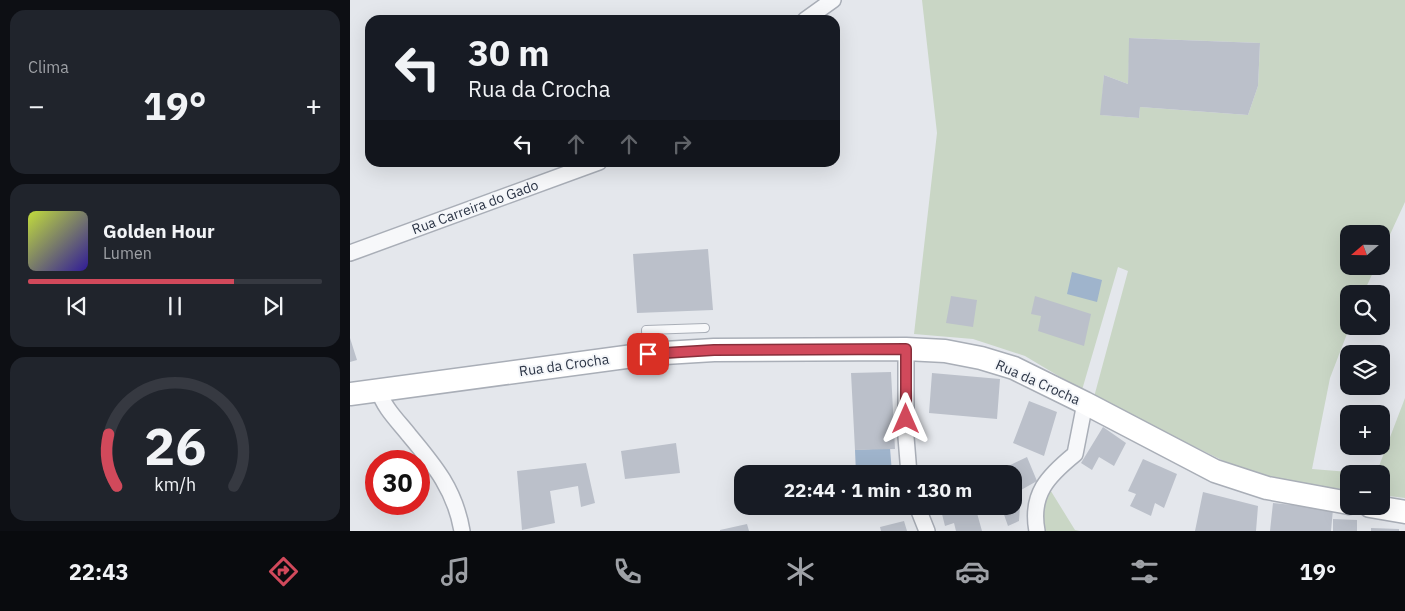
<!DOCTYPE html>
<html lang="pt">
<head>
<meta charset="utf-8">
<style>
  body { margin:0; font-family:"IBM Plex Sans",sans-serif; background:#20242c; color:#f1f3f6; height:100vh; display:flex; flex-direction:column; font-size:19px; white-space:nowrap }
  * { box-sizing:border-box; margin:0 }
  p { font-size:16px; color:#9ea1a6 }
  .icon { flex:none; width:28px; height:28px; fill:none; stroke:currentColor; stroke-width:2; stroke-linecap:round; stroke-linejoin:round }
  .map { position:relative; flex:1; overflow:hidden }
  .side { display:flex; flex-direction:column; gap:10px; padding:10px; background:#0d0f14; width:350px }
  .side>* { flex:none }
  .hud { position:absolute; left:15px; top:15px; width:475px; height:152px; border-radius:15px; box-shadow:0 5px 20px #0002; background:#171b24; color:#f1f3f6; overflow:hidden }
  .needle { width:32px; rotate:250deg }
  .tools { position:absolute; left:990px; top:225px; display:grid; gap:10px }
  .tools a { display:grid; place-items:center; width:50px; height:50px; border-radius:10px; background:#171b24; box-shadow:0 5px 20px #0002; font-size:25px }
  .speed { position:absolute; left:15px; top:450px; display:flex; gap:10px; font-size:25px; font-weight:700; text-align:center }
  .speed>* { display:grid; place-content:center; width:65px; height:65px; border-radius:50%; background:#171b24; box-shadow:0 5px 20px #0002; line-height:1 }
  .speed .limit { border:8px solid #d22; background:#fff; color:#111 }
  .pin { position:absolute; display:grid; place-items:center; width:42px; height:42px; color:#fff; margin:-21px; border-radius:10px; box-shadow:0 2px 8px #0006 }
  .me { position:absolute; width:55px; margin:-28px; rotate:0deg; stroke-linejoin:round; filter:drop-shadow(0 0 4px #0008) }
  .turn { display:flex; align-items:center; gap:18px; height:105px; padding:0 20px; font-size:22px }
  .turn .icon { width:65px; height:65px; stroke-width:2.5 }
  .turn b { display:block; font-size:35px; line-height:42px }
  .lanes { display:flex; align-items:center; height:48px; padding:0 20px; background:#0003; justify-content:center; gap:25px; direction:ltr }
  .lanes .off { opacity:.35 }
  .big { font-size:38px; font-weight:800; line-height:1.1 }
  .side .card { flex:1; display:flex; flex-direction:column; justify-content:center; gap:8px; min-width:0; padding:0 18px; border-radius:15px; background:#20242c }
  .side .dial { align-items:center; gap:0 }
  .dial svg { height:130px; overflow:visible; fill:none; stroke:#363941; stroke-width:7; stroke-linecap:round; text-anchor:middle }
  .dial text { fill:#f1f3f6; stroke:none }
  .song { display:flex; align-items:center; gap:15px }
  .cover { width:60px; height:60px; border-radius:8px; background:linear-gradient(135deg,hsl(70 70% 55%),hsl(250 70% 35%)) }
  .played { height:5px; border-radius:2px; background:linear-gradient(90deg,#d1495b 70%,#363941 70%) }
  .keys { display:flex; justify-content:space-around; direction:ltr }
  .heat { display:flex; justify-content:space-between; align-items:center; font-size:28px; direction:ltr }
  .trip { position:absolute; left:384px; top:465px; width:288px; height:50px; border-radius:15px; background:#171b24; box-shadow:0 5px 20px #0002; font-weight:800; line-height:50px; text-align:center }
  .tabs { display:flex; height:80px; justify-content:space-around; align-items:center; background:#090b0e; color:#9ea1a6 }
  .tabs .icon { width:35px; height:35px }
  .tabs .selected { color:#d1495b }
  .tabs b { font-size:22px; color:#f1f3f6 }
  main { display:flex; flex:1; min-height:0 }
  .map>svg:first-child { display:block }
</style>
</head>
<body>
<main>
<section class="side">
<div class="card"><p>Clima</p>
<div class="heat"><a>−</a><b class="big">19°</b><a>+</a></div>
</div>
<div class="card">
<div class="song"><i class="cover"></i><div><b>Golden Hour</b><p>Lumen</p></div></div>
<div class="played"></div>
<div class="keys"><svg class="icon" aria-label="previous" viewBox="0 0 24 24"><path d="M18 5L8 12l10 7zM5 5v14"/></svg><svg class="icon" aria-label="pause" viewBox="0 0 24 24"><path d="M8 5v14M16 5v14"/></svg><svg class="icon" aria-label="next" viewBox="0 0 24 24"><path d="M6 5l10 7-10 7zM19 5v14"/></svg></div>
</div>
<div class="card dial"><svg viewBox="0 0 100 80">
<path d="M14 69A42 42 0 1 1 86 69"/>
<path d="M14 69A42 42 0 0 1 9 37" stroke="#d1495b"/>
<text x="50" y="56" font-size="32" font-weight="700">26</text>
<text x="50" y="72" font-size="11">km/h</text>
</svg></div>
</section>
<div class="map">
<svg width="1055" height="531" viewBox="0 0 1055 531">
  <rect width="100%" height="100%" fill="#e4e7ec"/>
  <path fill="#c9d6c5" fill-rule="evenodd" d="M572 0H1055V202L1031 254V234H999V266H1026L1013 294H999V326H1000L980 378 962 469 1024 474H999V490L944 483 894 471 744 397 778 271 768 267 732 390 675 356 623 339 564 334 587 133ZM780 38 910 43 908 86 898 115 790 107 789 118 751 115 754 75 778 84Z
    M1055 398V498L1031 495V474H1026Z
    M699 488 725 530 730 531H692L690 503Z"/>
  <path fill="#9fb4cc" d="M722 272 752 280 747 302 717 294Z
    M540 448 542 473 506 474 505 450Z"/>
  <path fill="#bbc0ca" d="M779 38 910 43 908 86 898 115 790 107 789 118 750 115 754 75 778 84Z
    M358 249 363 310 287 313 283 254Z
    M601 296 627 300 623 327 596 323Z
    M685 296 741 314 734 346 688 331 691 316 681 314Z
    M0 338 7 360 0 362Z
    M541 372 545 449 505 450 501 373Z
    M582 373 650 379 647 419 579 413Z
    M679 401 707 412 694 456 663 443Z
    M753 427 776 443 764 466 749 457 742 470 731 463Z
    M326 443 330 473 275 479 271 451Z
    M677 457 687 481 671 490 669 521 658 526 651 506H662V474H642Z
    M793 459 827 474 814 508 805 503 801 516 780 506 786 494 778 491Z
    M236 463 245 503 231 507 228 486 200 491 205 523 172 530 167 471Z
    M853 492 908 506 906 531H845Z
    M923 503 983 509 981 531H920Z
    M590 506H625L632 531H606L604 523 595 526Z
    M983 519 1007 520V531H983Z
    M554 521 557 531H531L530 527Z
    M397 524 399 531H370V530Z
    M1021 528 1049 529V531H1021Z"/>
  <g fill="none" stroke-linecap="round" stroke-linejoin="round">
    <g stroke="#a9aeb7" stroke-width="10">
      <path id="lane" d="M297 352 296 330 355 328"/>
    </g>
    <g stroke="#a9aeb7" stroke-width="18">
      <path id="street" d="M455 20 483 0
        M0 253 249 162
        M556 349V437L559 474
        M29 391C34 408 48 421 59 435 85 466 105 490 112 531
        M567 506 577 531
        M687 531C680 494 698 476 725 454L735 403"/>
    </g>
    <g stroke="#a9aeb7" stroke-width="25">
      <path id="secondary" d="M0 394 298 354 364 350 556 349 595 351 631 358 664 368 735 403 865 471 917 488 999 503
        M1020 506 1055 512"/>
    </g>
    <use href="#lane" stroke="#f7f8fa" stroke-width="8"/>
    <use href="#street" stroke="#f7f8fa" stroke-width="15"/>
    <use href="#secondary" stroke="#fff" stroke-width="22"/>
  </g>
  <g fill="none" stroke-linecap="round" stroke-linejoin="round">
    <g stroke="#882f3b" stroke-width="12">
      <path id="route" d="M298 354 364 350 556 349V419"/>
    </g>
    <use href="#route" stroke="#d1495b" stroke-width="9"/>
  </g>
  <g text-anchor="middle" stroke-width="4" stroke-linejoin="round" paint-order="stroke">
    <g font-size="14" fill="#2b3445" stroke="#f4f6f9">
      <text transform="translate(125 207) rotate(-20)" y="5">Rua Carreira do Gado</text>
      <text transform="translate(214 365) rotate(-8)" y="5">Rua da Crocha</text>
      <text transform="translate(688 382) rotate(24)" y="5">Rua da Crocha</text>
    </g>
  </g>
</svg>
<div class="tools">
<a><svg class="needle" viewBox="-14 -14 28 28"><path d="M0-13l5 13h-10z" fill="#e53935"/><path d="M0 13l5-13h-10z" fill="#9ea1a6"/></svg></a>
<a><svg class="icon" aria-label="search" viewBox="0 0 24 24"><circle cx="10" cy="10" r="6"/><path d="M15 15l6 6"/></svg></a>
<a><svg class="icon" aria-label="layers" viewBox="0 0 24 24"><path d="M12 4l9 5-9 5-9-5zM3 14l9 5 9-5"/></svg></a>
<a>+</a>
<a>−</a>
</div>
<div class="speed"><div class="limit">30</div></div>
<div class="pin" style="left:298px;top:354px;background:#d93025"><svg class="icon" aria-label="arrive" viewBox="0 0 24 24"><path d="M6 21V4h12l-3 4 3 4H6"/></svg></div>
<svg class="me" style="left:556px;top:419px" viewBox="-20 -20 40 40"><path d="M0-17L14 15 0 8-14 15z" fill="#d1495b" stroke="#fff" stroke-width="4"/></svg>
<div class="trip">22:44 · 1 min · 130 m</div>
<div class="hud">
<div class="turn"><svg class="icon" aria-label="left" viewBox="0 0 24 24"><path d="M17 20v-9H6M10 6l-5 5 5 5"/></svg><div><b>30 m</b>Rua da Crocha</div></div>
<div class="lanes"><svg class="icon" aria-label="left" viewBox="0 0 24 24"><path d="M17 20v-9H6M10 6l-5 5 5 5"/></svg><svg class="icon off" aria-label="ahead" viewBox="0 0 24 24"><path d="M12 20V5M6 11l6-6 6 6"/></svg><svg class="icon off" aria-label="ahead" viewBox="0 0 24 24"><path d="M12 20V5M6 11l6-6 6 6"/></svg><svg class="icon off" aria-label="right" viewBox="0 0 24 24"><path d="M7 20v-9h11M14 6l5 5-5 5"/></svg></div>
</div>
</div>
</main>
<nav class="tabs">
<b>22:43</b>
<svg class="icon selected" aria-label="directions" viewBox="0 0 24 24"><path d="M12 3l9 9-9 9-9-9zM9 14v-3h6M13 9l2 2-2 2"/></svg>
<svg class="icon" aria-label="music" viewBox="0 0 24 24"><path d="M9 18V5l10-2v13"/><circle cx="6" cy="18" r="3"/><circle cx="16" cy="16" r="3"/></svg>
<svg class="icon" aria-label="phone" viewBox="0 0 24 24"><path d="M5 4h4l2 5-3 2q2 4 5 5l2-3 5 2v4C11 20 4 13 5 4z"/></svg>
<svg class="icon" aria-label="climate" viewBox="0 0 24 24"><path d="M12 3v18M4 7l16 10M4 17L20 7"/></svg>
<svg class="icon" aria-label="car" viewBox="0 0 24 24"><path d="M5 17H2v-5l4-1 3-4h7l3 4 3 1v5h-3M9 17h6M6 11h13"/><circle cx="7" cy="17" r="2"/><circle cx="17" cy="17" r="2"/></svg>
<svg class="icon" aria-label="filters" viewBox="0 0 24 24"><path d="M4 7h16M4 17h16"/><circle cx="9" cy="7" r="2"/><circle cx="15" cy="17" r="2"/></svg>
<b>19°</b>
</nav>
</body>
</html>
